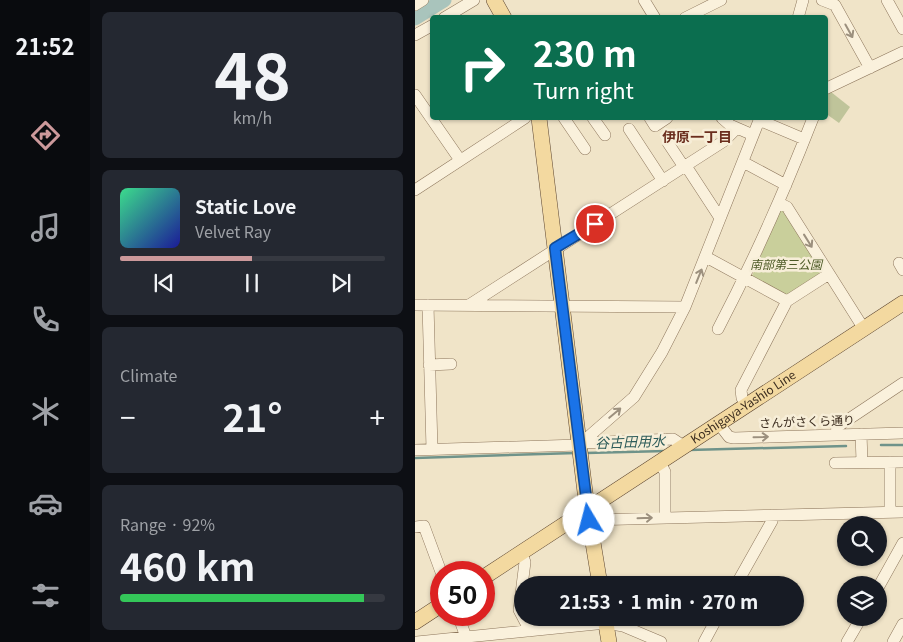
<!DOCTYPE html>
<html lang="en">
<head>
<meta charset="utf-8">
<style>
  body { margin:0; font-family:Georgia,"Noto Sans JP",serif; background:#242831; color:#f1f3f6; height:100vh; display:flex; flex-direction:column; font-size:19px; white-space:nowrap }
  * { box-sizing:border-box; margin:0 }
  p { font-size:16px; color:#9ea1a6 }
  .icon { flex:none; width:28px; height:28px; fill:none; stroke:currentColor; stroke-width:2; stroke-linecap:round; stroke-linejoin:round }
  .map { position:relative; flex:1; overflow:hidden }
  .side { display:flex; flex-direction:column; gap:12px; padding:12px; background:#0d0f14; width:325px }
  .side>* { flex:none }
  .guide { position:absolute; left:15px; top:15px; width:398px; height:105px; border-radius:5px; box-shadow:0 1px 4px #0004; background:#0b6e4f; color:#fff; overflow:hidden }
  .tools { position:absolute; left:422px; top:516px; display:grid; gap:10px }
  .tools a { display:grid; place-items:center; width:50px; height:50px; border-radius:50%; background:#171b24; box-shadow:0 1px 4px #0004; font-size:25px }
  .speed { position:absolute; left:15px; top:561px; display:flex; gap:10px; font-size:25px; font-weight:700; text-align:center }
  .speed>* { display:grid; place-content:center; width:65px; height:65px; border-radius:50%; background:#171b24; box-shadow:0 1px 4px #0004; line-height:1 }
  .speed .limit { border:8px solid #d22; background:#fff; color:#111 }
  .pin { position:absolute; display:grid; place-items:center; width:42px; height:42px; color:#fff; margin:-21px; border:2px solid #fff; border-radius:50%; box-shadow:0 1px 5px #0007 }
  .me { position:absolute; width:55px; margin:-28px; rotate:352deg; stroke-linejoin:round; filter:drop-shadow(0 0 4px #0008) }
  .turn { display:flex; align-items:center; gap:18px; height:105px; padding:0 20px; font-size:22px }
  .turn .icon { width:65px; height:65px; stroke-width:2.5 }
  .turn b { display:block; font-size:35px; line-height:42px }
  .big { font-size:38px; font-weight:700; line-height:1.1 }
  .side .card { flex:1; display:flex; flex-direction:column; justify-content:center; gap:8px; min-width:0; padding:0 18px; border-radius:8px; background:#242831 }
  .side .dial { align-items:center; gap:0 }
  .dial b { font-size:65px; line-height:1 }
  .song { display:flex; align-items:center; gap:15px }
  .cover { width:60px; height:60px; border-radius:8px; background:linear-gradient(135deg,hsl(150 70% 55%),hsl(240 70% 35%)) }
  .played { height:5px; border-radius:2px; background:linear-gradient(90deg,#cc999b 50%,#363941 50%) }
  .keys { display:flex; justify-content:space-around; direction:ltr }
  .heat { display:flex; justify-content:space-between; align-items:center; font-size:28px; direction:ltr }
  .charge { height:8px; border-radius:4px; background:linear-gradient(90deg,#34c759 92%,#363941 0) }
  .trip { position:absolute; left:99px; top:576px; width:290px; height:50px; border-radius:25px; background:#171b24; box-shadow:0 1px 4px #0004; font-weight:700; line-height:50px; text-align:center }
  main { display:flex; flex:1; min-height:0 }
  .tabs { display:flex; flex-direction:column; width:90px; justify-content:space-around; align-items:center; background:#090b0e; color:#9ea1a6 }
  .tabs .icon { width:35px; height:35px }
  .tabs .current { color:#cc999b }
  .tabs b { font-size:22px; color:#f1f3f6 }
  .map>svg:first-child { display:block }
</style>
</head>
<body>
<main>
<nav class="tabs">
<b>21:52</b>
<svg class="icon current" aria-label="directions" viewBox="0 0 24 24"><path d="M12 3l9 9-9 9-9-9zM9 14v-3h6M13 9l2 2-2 2"/></svg>
<svg class="icon" aria-label="music" viewBox="0 0 24 24"><path d="M9 18V5l10-2v13"/><circle cx="6" cy="18" r="3"/><circle cx="16" cy="16" r="3"/></svg>
<svg class="icon" aria-label="phone" viewBox="0 0 24 24"><path d="M5 4h4l2 5-3 2q2 4 5 5l2-3 5 2v4C11 20 4 13 5 4z"/></svg>
<svg class="icon" aria-label="climate" viewBox="0 0 24 24"><path d="M12 3v18M4 7l16 10M4 17L20 7"/></svg>
<svg class="icon" aria-label="car" viewBox="0 0 24 24"><path d="M5 17H2v-5l4-1 3-4h7l3 4 3 1v5h-3M9 17h6M6 11h13"/><circle cx="7" cy="17" r="2"/><circle cx="17" cy="17" r="2"/></svg>
<svg class="icon" aria-label="filters" viewBox="0 0 24 24"><path d="M4 7h16M4 17h16"/><circle cx="9" cy="7" r="2"/><circle cx="15" cy="17" r="2"/></svg>
</nav>
<section class="side">
<div class="card dial"><b>48</b><p>km/h</p></div>
<div class="card">
<div class="song"><i class="cover"></i><div><b>Static Love</b><p>Velvet Ray</p></div></div>
<div class="played"></div>
<div class="keys"><svg class="icon" aria-label="previous" viewBox="0 0 24 24"><path d="M18 5L8 12l10 7zM5 5v14"/></svg><svg class="icon" aria-label="pause" viewBox="0 0 24 24"><path d="M8 5v14M16 5v14"/></svg><svg class="icon" aria-label="next" viewBox="0 0 24 24"><path d="M6 5l10 7-10 7zM19 5v14"/></svg></div>
</div>
<div class="card"><p>Climate</p>
<div class="heat"><a>−</a><b class="big">21°</b><a>+</a></div>
</div>
<div class="card"><p>Range · 92%</p><b class="big">460 km</b><div class="charge"></div></div>
</section>
<div class="map">
<svg width="488" height="642" viewBox="0 0 488 642">
  <rect width="100%" height="100%" fill="#f0e4c8"/>
  <path fill="#c9cf9b" d="M365 211H370L406 269V273L373 295 336 278Z"/>
  <path fill="#bfc49a" d="M416 92 435 107 424 123 410 113 412 94Z"/>
  <g fill="none" stroke-linecap="round" stroke-linejoin="round">
    <path stroke="#6f938a" stroke-width="2.5" d="M466 445H488
      M274 450 431 446
      M171 453 251 451
      M0 458 161 453"/>
    <path stroke="#a9c4bc" stroke-width="15" d="M0 18 29 0"/>
    <g stroke="#8d765c" stroke-width="12">
      <path id="minor" d="M229 0 240 18
        M407 0 420 5 455 68
        M472 0 488 29
        M0 5 8 0
        M29 18 59 0
        M270 18 306 0
        M383 18 388 0
        M0 35 18 25
        M410 89 488 52
        M0 95 45 160
        M149 118 170 149
        M178 118 190 135
        M235 118 240 126 252 118
        M307 118 315 125 338 135
        M344 120 389 139
        M214 129 248 181
        M253 143 269 167
        M328 162 371 185
        M271 166 305 218
        M0 190 110 118
        M364 203 372 207 449 329
        M291 257 372 301
        M484 263 488 270
        M0 305 270 307
        M13 305 17 449
        M54 305 309 141 322 128
        M303 329C339 260 370 190 398 118
        M14 365 36 364
        M332 405 327 398 326 390 372 301 414 274
        M304 424 314 437 319 438 488 433
        M446 434 447 461
        M421 435 422 427 488 383
        M168 443 258 439 270 447
        M0 450 164 445 219 397 247 352 270 307 345 118
        M475 462V512
        M245 463 250 472V517
        M420 463 488 462
        M174 520 488 512
        M0 527 9 526 26 572
        M106 552 110 562 104 610 115 631
        M321 585 357 521V515
        M464 586 488 543
        M43 615 51 637
        M2 642 191 623 208 626 246 642
        M289 642 302 618
        M432 642 446 618
        M478 642 488 624"/>
    </g>
    <g stroke="#5b4430" stroke-width="16">
      <g id="major">
        <path d="M79 0 89 18"/>
        <path d="M124 118 171 500 185 585"/>
        <path id="s1" d="M69 577 488 303"/>
        <path d="M190 618 194 642"/>
        <path d="M0 622 26 605"/>
      </g>
    </g>
    <use href="#minor" stroke="#faf1dc" stroke-width="11"/>
    <use href="#major" stroke="#f3d9a0" stroke-width="15"/>
  </g>
  <defs><path id="oneway-shaft" d="M-6 0H5M1.5-3L5.5 0L1.5 3" fill="none" stroke-width="1.6" stroke-linecap="round" stroke-linejoin="round" transform="scale(1.25)"/></defs>
  <g stroke="#9c907e">
    <use href="#oneway-shaft" transform="translate(434 31) rotate(61)"/>
    <use href="#oneway-shaft" transform="translate(393 241) rotate(58)"/>
    <use href="#oneway-shaft" transform="translate(284 276) rotate(-68)"/>
    <use href="#oneway-shaft" transform="translate(200 413) rotate(-40)"/>
    <use href="#oneway-shaft" transform="translate(346 437) rotate(-2)"/>
    <use href="#oneway-shaft" transform="translate(230 518) rotate(-2)"/>
  </g>
  <g fill="none" stroke-linecap="round" stroke-linejoin="round">
    <g stroke="#114b97" stroke-width="12">
      <path id="route" d="M174 520 140 248 180 224"/>
    </g>
    <use href="#route" stroke="#1a73e8" stroke-width="9"/>
  </g>
  <g text-anchor="middle" stroke-width="5" stroke-linejoin="round" paint-order="stroke">
    <g font-size="12" font-style="italic" fill="#4d5a26" stroke="#f7eed8">
      <text x="371" y="269">南部第三公園</text>
    </g>
    <g font-size="12" fill="#3d2e20" stroke="#f7eed8">
      <text dy="4" stroke="none"><textPath href="#s1" startOffset="310">Koshigaya-Yashio Line</textPath></text>
      <text transform="translate(392 422) rotate(-2)" y="4">さんがさくら通り</text>
    </g>
    <g font-size="14" font-weight="bold" fill="#6b2e1e" stroke="#f7eed8">
      <text x="282" y="142">伊原一丁目</text>
    </g>
    <g font-size="14" font-style="italic" fill="#2f5d5a" stroke="#f7eed8">
      <text transform="translate(215 442) rotate(-2)" y="5">谷古田用水</text>
    </g>
  </g>
</svg>
<div class="tools">
<a><svg class="icon" aria-label="search" viewBox="0 0 24 24"><circle cx="10" cy="10" r="6"/><path d="M15 15l6 6"/></svg></a>
<a><svg class="icon" aria-label="layers" viewBox="0 0 24 24"><path d="M12 4l9 5-9 5-9-5zM3 14l9 5 9-5"/></svg></a>
</div>
<div class="speed"><div class="limit">50</div></div>
<div class="pin" style="left:180px;top:224px;background:#d93025"><svg class="icon" aria-label="arrive" viewBox="0 0 24 24"><path d="M6 21V4h12l-3 4 3 4H6"/></svg></div>
<svg class="me" style="left:174px;top:520px" viewBox="-20 -20 40 40"><circle r="19" fill="#fff"/><path d="M0-13L10 11 0 6-10 11z" fill="#1a73e8"/></svg>
<div class="trip">21:53 · 1 min · 270 m</div>
<div class="guide">
<div class="turn"><svg class="icon" aria-label="right" viewBox="0 0 24 24"><path d="M7 20v-9h11M14 6l5 5-5 5"/></svg><div><b>230 m</b>Turn right</div></div>
</div>
</div>
</main>
</body>
</html>
